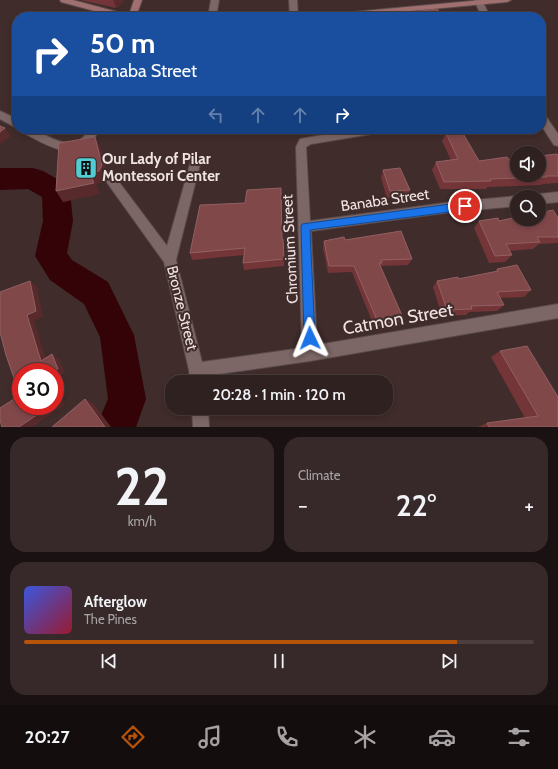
<!DOCTYPE html>
<html lang="en">
<head>
<meta charset="utf-8">
<style>
  body { margin:0; font-family:Cabin,sans-serif; background:#372929; color:#f1f3f6; height:100vh; display:flex; flex-direction:column; font-size:15px; white-space:nowrap }
  * { box-sizing:border-box; margin:0 }
  p { font-size:13px; color:#a7a3a5 }
  .icon { flex:none; width:22px; height:22px; fill:none; stroke:currentColor; stroke-width:2; stroke-linecap:round; stroke-linejoin:round }
  .map { position:relative; height:427px; overflow:hidden }
  .side { display:flex; flex-direction:column; gap:10px; padding:10px; background:#1a1212; flex:1 }
  .side>* { flex:none }
  .top-card { position:absolute; left:12px; top:12px; width:534px; height:122px; border-radius:16px; box-shadow:0 2px 6px #0003,0 0 0 1px #4a3e3e; background:#1a4fa0; color:#fff; overflow:hidden }
  .tools { position:absolute; left:510px; top:146px; display:grid; gap:8px }
  .tools a { display:grid; place-items:center; width:36px; height:36px; border-radius:50%; background:#2f2120; box-shadow:0 2px 6px #0003,0 0 0 1px #4a3e3e; font-size:20px }
  .speed { position:absolute; left:12px; top:363px; display:flex; gap:8px; font-size:20px; font-weight:700; text-align:center }
  .speed>* { display:grid; place-content:center; width:52px; height:52px; border-radius:50%; background:#2f2120; box-shadow:0 2px 6px #0003,0 0 0 1px #4a3e3e; line-height:1 }
  .speed .limit { border:6px solid #d22; background:#fff; color:#111 }
  .pin { position:absolute; display:grid; place-items:center; width:34px; height:34px; color:#fff; margin:-17px; border:2px solid #fff; border-radius:50%; box-shadow:0 1px 4px #0007 }
  .me { position:absolute; width:44px; margin:-22px; rotate:358deg; stroke-linejoin:round; filter:drop-shadow(0 0 3px #0008) }
  .turn { display:flex; align-items:center; gap:14px; height:84px; padding:0 12px; font-size:18px }
  .turn .icon { width:52px; height:52px; stroke-width:2.5 }
  .turn b { display:block; font-size:28px; line-height:34px }
  .lanes { display:flex; align-items:center; height:38px; padding:0 12px; background:#0003; justify-content:center; gap:20px; direction:ltr }
  .lanes .off { opacity:.35 }
  .big { font-size:30px; font-weight:600; line-height:1.1 }
  .side .tile { flex:1; display:flex; flex-direction:column; justify-content:center; gap:6px; min-width:0; padding:0 14px; border-radius:16px; background:#372929 }
  .side .dial { align-items:center; gap:0 }
  .dial b { font-size:52px; line-height:1 }
  .song { display:flex; align-items:center; gap:12px }
  .cover { width:48px; height:48px; border-radius:6px; background:linear-gradient(135deg,hsl(230 70% 55%),hsl(350 70% 35%)) }
  .played { height:4px; border-radius:2px; background:linear-gradient(90deg,#b45309 85%,#4a3e3e 85%) }
  .keys { display:flex; justify-content:space-around; direction:ltr }
  .heat { display:flex; justify-content:space-between; align-items:center; font-size:22px; direction:ltr }
  .side .tiles { flex:1; display:grid; gap:10px; grid-template-columns:1fr 1fr }
  .tile:last-child { grid-column:span 2 }
  .trip { position:absolute; left:165px; top:375px; width:228px; height:40px; border-radius:16px; background:#2f2120; box-shadow:0 2px 6px #0003,0 0 0 1px #4a3e3e; font-weight:600; line-height:40px; text-align:center }
  .tab-bar { display:flex; height:64px; justify-content:space-around; align-items:center; background:#130d0d; color:#a7a3a5 }
  .tab-bar .icon { width:28px; height:28px }
  .tab-bar .active { color:#b45309 }
  .tab-bar b { font-size:18px; color:#f1f3f6 }
  .map>svg:first-child { display:block }
</style>
</head>
<body>
<div class="map">
<svg width="558" height="427" viewBox="0 0 558 427">
  <rect width="100%" height="100%" fill="#3f2c2b"/>
  <g fill="none" stroke-linecap="round" stroke-linejoin="round">
    <path fill="#330308" fill-rule="evenodd" d="M0 168H33L43 171 66 184 70 192 73 221 67 253 72 260 108 282 134 335 146 399 136 427H96L108 399 100 337 84 304 50 280 35 256 43 221 42 197 28 189 0 190Z"/>
    <g stroke="#5a4a4a" stroke-width="2">
      <path id="street" d="M211 0H219L216 17H208Z
        M289 0H297L298 17H290Z
        M474 0H482L490 17H482Z
        M0 111 17 119V128L0 119Z
        M541 114 545 115 558 134V146L554 145 541 125Z
        M21 129C25 129 30 128 34 129 38 130 42 133 45 135 63 144 78 150 89 129H99C97 133 95 139 91 143 73 163 41 142 22 132Z
        M356 129H383L382 132 378 133 311 144 306 147 310 221 452 202 517 196 519 197H517V206L452 212 311 231 317 345 558 304V318L310 361 205 376 206 382H190L189 370 164 262 108 184 106 181 108 178 112 177 116 178 167 246 190 164 191 161 195 160 199 161 200 164 176 260 202 362 302 348 296 147 300 139Z
        M558 192V202L539 204V197H534L539 194Z
        M192 408H208L209 427H193Z"/>
    </g>
    <g stroke="#5a4a4a" stroke-width="2">
      <path id="secondary" d="M60 0H73L129 15 134 0H142L136 17H117L61 2Z
        M482 0H511L507 2 346 17H316L320 15Z"/>
    </g>
    <use href="#street" fill="#7d6766" fill-rule="evenodd"/>
    <use href="#secondary" fill="#a06f6f" fill-rule="evenodd"/>
  </g>
  <path fill="#733538" d="M80 0H123L124 2 116 8Z
    M446 133 479 161 510 160 558 155V183L542 184 541 185 487 187 486 189H440L432 170 436 162 451 160 442 141Z
    M383 170 410 190 407 197 387 198 381 178Z
    M558 218V243L539 244 533 249 509 251 512 255 505 262 489 263 474 228 479 221H499Z
    M282 239 284 259V266L244 270 243 263 244 255 192 260 190 253Z
    M345 240 412 259 408 265 381 266 380 267 400 326 376 331 352 272 328 273 323 248 324 241Z
    M497 269 531 290 524 297 500 298 504 305 497 311 469 312 466 315 442 316 433 287 437 281 458 279 495 272Z
    M500 351 558 427H478L487 423 525 418 491 357Z"/>
  <path fill="#592a2b" d="M113 0H123L124 2 116 8Z
    M5 128 11 136 0 144V132Z
    M95 137 101 149 108 176 105 182 96 184 100 194 63 202 56 191 89 172Z
    M30 281 37 287 43 317 34 321 48 365 41 361 27 315Z
    M404 320 400 326 376 331 379 325Z
    M52 354 59 359 65 373 55 379V372H53Z
    M55 382 65 405 32 427H19L50 406H55Z
    M85 399 94 404 111 427H105Z"/>
  <path fill="#81484a" stroke="#926062" d="M437 9 443 17H348L381 13 382 16Z
    M0 126 5 128 0 132Z
    M461 130 479 161 507 157 510 160 517 159V175H539V156L557 154 558 155V176H546L547 177 490 179 491 181 444 182 436 162 458 159 446 133Z
    M95 137 102 165 99 171 89 172 94 183 56 191 59 143Z
    M400 168 410 190 390 191 383 170Z
    M281 188 282 239H283L284 259 243 263 245 248 190 253 200 205 245 203 247 190Z
    M553 210 558 218V237H537L540 242 506 244 512 255 495 256 479 221 498 218 499 221 517 217V219H539V213Z
    M401 231 412 259 381 260 382 263H379L404 320 379 325 354 266H329L324 241 344 237 345 240Z
    M517 265 531 290 497 292 504 305 471 306 472 309 447 310 437 281 458 277V279L498 271 497 269Z
    M30 281 36 311 27 315 41 361 52 354 58 369 53 372H21V406H50L19 427H2L0 420V408L20 395 6 355 0 332V292Z
    M527 346 558 397V427H489L487 423 538 416 500 351Z
    M55 395 58 401 55 403Z
    M85 399 105 427H52Z"/>
  <path fill="#1a73e8" stroke="#114b97" d="M465 202 470 206 465 210 310 230 315 338 313 342 310 344 306 342 304 338 301 227 302 224Z"/>
  <defs>
    <g id="building-square" transform="scale(1.15)"><rect x="-9" y="-9" width="18" height="18" rx="4" fill="#51ccd3" stroke="#3f2c2b"/><path d="M-4-6H4V6H1V3H-1V6H-4ZM-2.5-4.3h1.7v1.8h-1.7ZM.8-4.3h1.7v1.8H.8ZM-2.5-1h1.7V.8h-1.7ZM.8-1h1.7V.8H.8Z" fill="#111"/></g>
  </defs>
  <g fill-rule="evenodd">
    <use href="#building-square" x="86" y="168"/>
  </g>
  <g text-anchor="middle" stroke-width="4" stroke-linejoin="round" paint-order="stroke">
    <g font-size="15" font-weight="bold" fill="#f0e3e2" stroke="#3f2c2b" text-anchor="start">
      <text x="102" y="164">Our Lady of Pilar<tspan x="102" dy="17">Montessori Center</tspan></text>
    </g>
    <g font-size="15" fill="#f0e3e2" stroke="#3f2c2b">
      <text transform="translate(385 200) rotate(-8)" y="5">Banaba Street</text>
      <text transform="translate(290 249) rotate(-93)" y="5">Chromium Street</text>
      <text transform="translate(182 308) rotate(76)" y="5">Bronze Street</text>
    </g>
    <g font-size="18" fill="#f0e3e2" stroke="#3f2c2b">
      <text transform="translate(398 319) rotate(-10)" y="6">Catmon Street</text>
    </g>
  </g>
</svg>
<div class="tools">
<a><svg class="icon" aria-label="sound" viewBox="0 0 24 24"><path d="M4 9h4l5-4v14l-5-4H4zM17 9q2 3 0 6"/></svg></a>
<a><svg class="icon" aria-label="search" viewBox="0 0 24 24"><circle cx="10" cy="10" r="6"/><path d="M15 15l6 6"/></svg></a>
</div>
<div class="speed"><div class="limit">30</div></div>
<div class="pin" style="left:465px;top:206px;background:#d93025"><svg class="icon" aria-label="arrive" viewBox="0 0 24 24"><path d="M6 21V4h12l-3 4 3 4H6"/></svg></div>
<svg class="me" style="left:310px;top:338px" viewBox="-20 -20 40 40"><path d="M0-17L14 15 0 8-14 15z" fill="#1a73e8" stroke="#fff" stroke-width="4"/></svg>
<div class="trip">20:28 · 1 min · 120 m</div>
<div class="top-card">
<div class="turn"><svg class="icon" aria-label="right" viewBox="0 0 24 24"><path d="M7 20v-9h11M14 6l5 5-5 5"/></svg><div><b>50 m</b>Banaba Street</div></div>
<div class="lanes"><svg class="icon off" aria-label="left" viewBox="0 0 24 24"><path d="M17 20v-9H6M10 6l-5 5 5 5"/></svg><svg class="icon off" aria-label="ahead" viewBox="0 0 24 24"><path d="M12 20V5M6 11l6-6 6 6"/></svg><svg class="icon off" aria-label="ahead" viewBox="0 0 24 24"><path d="M12 20V5M6 11l6-6 6 6"/></svg><svg class="icon" aria-label="right" viewBox="0 0 24 24"><path d="M7 20v-9h11M14 6l5 5-5 5"/></svg></div>
</div>
</div>
<section class="side">
<div class="tiles">
<div class="tile dial"><b>22</b><p>km/h</p></div>
<div class="tile"><p>Climate</p>
<div class="heat"><a>−</a><b class="big">22°</b><a>+</a></div>
</div>
<div class="tile">
<div class="song"><i class="cover"></i><div><b>Afterglow</b><p>The Pines</p></div></div>
<div class="played"></div>
<div class="keys"><svg class="icon" aria-label="previous" viewBox="0 0 24 24"><path d="M18 5L8 12l10 7zM5 5v14"/></svg><svg class="icon" aria-label="pause" viewBox="0 0 24 24"><path d="M8 5v14M16 5v14"/></svg><svg class="icon" aria-label="next" viewBox="0 0 24 24"><path d="M6 5l10 7-10 7zM19 5v14"/></svg></div>
</div>
</div>
</section>
<nav class="tab-bar">
<b>20:27</b>
<svg class="icon active" aria-label="directions" viewBox="0 0 24 24"><path d="M12 3l9 9-9 9-9-9zM9 14v-3h6M13 9l2 2-2 2"/></svg>
<svg class="icon" aria-label="music" viewBox="0 0 24 24"><path d="M9 18V5l10-2v13"/><circle cx="6" cy="18" r="3"/><circle cx="16" cy="16" r="3"/></svg>
<svg class="icon" aria-label="phone" viewBox="0 0 24 24"><path d="M5 4h4l2 5-3 2q2 4 5 5l2-3 5 2v4C11 20 4 13 5 4z"/></svg>
<svg class="icon" aria-label="climate" viewBox="0 0 24 24"><path d="M12 3v18M4 7l16 10M4 17L20 7"/></svg>
<svg class="icon" aria-label="car" viewBox="0 0 24 24"><path d="M5 17H2v-5l4-1 3-4h7l3 4 3 1v5h-3M9 17h6M6 11h13"/><circle cx="7" cy="17" r="2"/><circle cx="17" cy="17" r="2"/></svg>
<svg class="icon" aria-label="filters" viewBox="0 0 24 24"><path d="M4 7h16M4 17h16"/><circle cx="9" cy="7" r="2"/><circle cx="15" cy="17" r="2"/></svg>
</nav>
</body>
</html>
